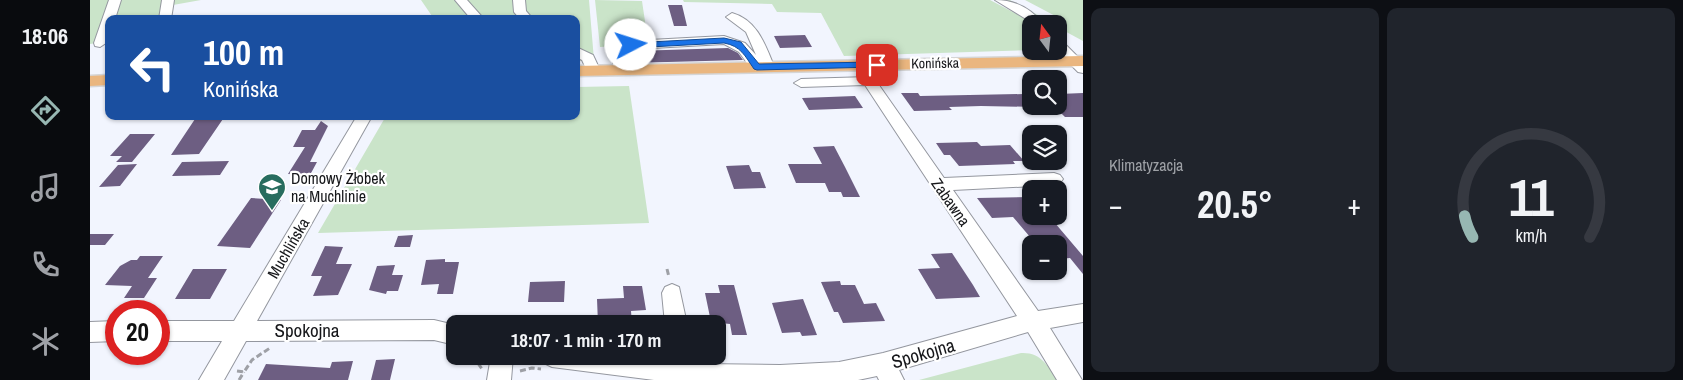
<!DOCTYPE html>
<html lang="pl">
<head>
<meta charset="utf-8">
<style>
  body { margin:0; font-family:"Archivo Narrow",sans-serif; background:#20242c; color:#f1f3f6; height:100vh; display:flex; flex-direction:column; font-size:19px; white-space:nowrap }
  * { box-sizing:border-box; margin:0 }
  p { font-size:16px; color:#9ea1a6 }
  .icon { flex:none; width:28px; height:28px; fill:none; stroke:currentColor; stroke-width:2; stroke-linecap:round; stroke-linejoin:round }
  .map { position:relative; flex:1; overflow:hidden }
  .side { display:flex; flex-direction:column; gap:8px; padding:8px; background:#0d0f14; width:600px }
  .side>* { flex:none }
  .banner { position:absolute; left:15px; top:15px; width:475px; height:105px; border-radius:10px; box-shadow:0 1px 4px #0004; background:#1a4fa0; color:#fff; overflow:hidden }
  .needle { width:32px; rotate:345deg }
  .fabs { position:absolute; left:932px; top:15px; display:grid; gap:10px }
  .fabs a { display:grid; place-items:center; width:45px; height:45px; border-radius:10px; background:#171b24; box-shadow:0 1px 4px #0004; font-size:25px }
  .speed { position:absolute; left:15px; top:300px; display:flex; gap:10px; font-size:25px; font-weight:700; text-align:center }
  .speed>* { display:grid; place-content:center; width:65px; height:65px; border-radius:50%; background:#171b24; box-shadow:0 1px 4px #0004; line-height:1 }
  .speed .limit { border:8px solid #d22; background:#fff; color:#111 }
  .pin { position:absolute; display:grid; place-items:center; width:42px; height:42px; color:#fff; margin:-21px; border-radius:10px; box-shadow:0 2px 8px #0006 }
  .me { position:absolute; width:55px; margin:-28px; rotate:85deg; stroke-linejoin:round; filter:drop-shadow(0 0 4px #0008) }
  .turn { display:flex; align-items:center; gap:18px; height:105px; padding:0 15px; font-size:22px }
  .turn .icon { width:65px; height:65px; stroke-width:2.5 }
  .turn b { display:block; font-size:35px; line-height:42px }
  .big { font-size:38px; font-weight:700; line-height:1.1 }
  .side .tile { flex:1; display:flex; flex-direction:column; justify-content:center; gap:8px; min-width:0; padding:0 18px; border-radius:10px; background:#20242c }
  .side .dial { align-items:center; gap:0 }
  .dial svg { height:130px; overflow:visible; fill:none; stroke:#363941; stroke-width:7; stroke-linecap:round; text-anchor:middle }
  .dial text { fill:#f1f3f6; stroke:none }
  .heat { display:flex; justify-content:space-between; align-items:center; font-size:28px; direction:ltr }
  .side .tiles { flex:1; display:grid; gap:8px; grid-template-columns:repeat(2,1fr) }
  .trip { position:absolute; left:356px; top:315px; width:280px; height:50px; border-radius:10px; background:#171b24; box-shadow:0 1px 4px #0004; font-weight:700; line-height:50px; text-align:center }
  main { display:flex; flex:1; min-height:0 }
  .menu { display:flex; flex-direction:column; width:90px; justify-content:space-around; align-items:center; background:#090b0e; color:#9ea1a6 }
  .menu .icon { width:35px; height:35px }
  .menu .on { color:#97b7b2 }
  .menu b { font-size:22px; color:#f1f3f6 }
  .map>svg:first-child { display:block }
</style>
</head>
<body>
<main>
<nav class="menu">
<b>18:06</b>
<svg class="icon on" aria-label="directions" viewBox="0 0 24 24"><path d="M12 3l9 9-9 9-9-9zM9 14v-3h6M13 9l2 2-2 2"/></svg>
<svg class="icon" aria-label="music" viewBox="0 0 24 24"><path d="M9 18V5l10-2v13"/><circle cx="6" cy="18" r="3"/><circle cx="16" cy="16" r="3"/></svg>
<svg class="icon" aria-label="phone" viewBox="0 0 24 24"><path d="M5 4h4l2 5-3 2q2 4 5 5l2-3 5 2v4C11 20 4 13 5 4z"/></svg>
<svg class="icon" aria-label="climate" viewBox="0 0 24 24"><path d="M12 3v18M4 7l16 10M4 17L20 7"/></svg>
</nav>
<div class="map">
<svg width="993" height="380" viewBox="0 0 993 380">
  <rect width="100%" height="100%" fill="#f2f5fe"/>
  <path fill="#cae4c9" d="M0 0H111L83 5 80 19H19V41L0 44Z
    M331 0H499L504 60 486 61V19H344Z
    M505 0 552 1 557 35 526 36 528 46 510 47Z
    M593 0H900L934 18 941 29V50L754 56 731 13 687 12 682 4 594 2Z
    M916 0H920L959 21 971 19 935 0H993V41L969 28V24H961Z
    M539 86 559 223 228 233 296 116H486V87Z
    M931 353C951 352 958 366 967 380H829Z"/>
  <path fill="#6d5e82" d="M578 5H592L597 26H584Z
    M715 35 722 47 690 48 684 36Z
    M638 48 648 53 653 60 540 63 539 56 545 51Z
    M811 93H828L830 96 934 94 941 101V106L948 107 891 106 859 107 862 110 824 111Z
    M993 93V117H975L969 111V94Z
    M765 96 773 108 719 110 712 98Z
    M107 116H135L109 154 81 155Z
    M231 121 238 126 220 162H227L220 175 198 174 215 147H203L212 130H225Z
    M40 134H65L42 162H26L32 156H20Z
    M887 142 891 146 920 145 934 161H923L925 164 869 166 860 155H854L846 143Z
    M744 146 755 167 770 197H753L751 192H739L735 183H706L698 164H732L723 147Z
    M139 161 130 175 82 176 92 162Z
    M47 164 30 186 9 187 28 165Z
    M659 165 662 172H670L676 188 644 189 636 166Z
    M941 197V216H959L993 256V274L980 258 969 259V244H946L923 217 902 218 887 198Z
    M161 198 191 200 160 248 127 246Z
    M0 234H24L15 245H0Z
    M323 235 320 247H304L308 236Z
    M235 246 253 247 246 264H262L248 295 223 296 232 276H221Z
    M862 253 883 285 890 297 846 299 828 269 850 268 841 254Z
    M50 256H73L58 278H67L54 298H34L42 286 15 285 30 266 41 260H47Z
    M355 259V262H369L363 294H347L349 284 331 285 336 260Z
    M305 265 302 275H313L308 291H297L296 294 279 290 287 266Z
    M103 269H137L120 299H85Z
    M475 281 474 302H438L440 282Z
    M750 281 751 285H765L774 304 786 303 795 321 753 323 748 312H744L731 282Z
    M628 285H644L657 335H642L640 324 621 322 615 293H630Z
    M533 286H552L556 310 541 311 542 324H508L507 299 534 298Z
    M713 299 727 335 712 336 710 332 692 333 682 303Z
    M305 359 300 380H281L286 360Z
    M263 361 258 380H168L176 364 240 368 242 362Z"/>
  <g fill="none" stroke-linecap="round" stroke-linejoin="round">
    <g stroke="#94979f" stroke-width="2">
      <path id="minor" d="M19 0H31L25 19H19L16 43 10 47 5 46 4 43Z
        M72 0H84L81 19H69Z
        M365 0H377L394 19H381Z
        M423 0H435L436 11 443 19H430L424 12Z
        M905 0C924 0 941 8 953 24L941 25 936 19Z
        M642 13C667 20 675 44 684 66L682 69 662 70 649 52 634 44 544 49 537 54 535 73 530 74 523 70V52L541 41 634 36 655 43 666 55 656 32 636 17Z
        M969 42 974 43 993 62V73L988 72 967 51Z
        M486 47 503 55 510 70 508 73H498L492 60 486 57Z
        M779 77 784 78 854 178 964 173 970 175 973 179 970 183 964 185 863 190 948 311 993 304V322L960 328 992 380H967L938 332 809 370 814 380H789L787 376 768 380H564L462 367 454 363 451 356H550L611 364 690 365 749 362 793 353 927 316 775 85 711 87 704 83 711 79Z
        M267 116H282L167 321 344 320 365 325V345L344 340 156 341 134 380H109L132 341H69V321H144Z
        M582 284 589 287 597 324H575L572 293 575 287Z
        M26 321V341L0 342V322Z
        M401 356H423L421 380H397Z"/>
    </g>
    <g stroke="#d5d5d6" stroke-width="3">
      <path id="major" d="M993 56V66L486 76V66Z
        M19 75V85L0 86V76Z"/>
    </g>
    <path stroke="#9ea0a6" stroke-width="3" stroke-dasharray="6 3" stroke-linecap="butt" d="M577 269 579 277
      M383 356 392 369
      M147 371 154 372 162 360 180 348
      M430 371 442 368 451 369
      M149 380 154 372"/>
    <use href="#minor" fill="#fff" fill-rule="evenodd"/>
    <use href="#major" fill="#eab67f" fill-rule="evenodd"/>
  </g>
  <path fill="#1a73e8" stroke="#114b97" d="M634 38 651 42 669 64 787 62 791 65 787 67 667 70 664 69C655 56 651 46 634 43L541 48 537 45 541 43Z"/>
  <defs>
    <g id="school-pin" transform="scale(1.4375)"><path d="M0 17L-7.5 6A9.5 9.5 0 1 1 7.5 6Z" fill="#286d5f" stroke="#fff"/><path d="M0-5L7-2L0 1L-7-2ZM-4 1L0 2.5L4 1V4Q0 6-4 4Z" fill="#fff"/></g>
  </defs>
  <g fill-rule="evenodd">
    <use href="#school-pin" x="182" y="187"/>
  </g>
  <g text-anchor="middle" stroke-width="4.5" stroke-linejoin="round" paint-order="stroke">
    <g font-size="14" fill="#16171a" stroke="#fff">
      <text transform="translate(845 63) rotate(-1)" y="5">Konińska</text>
    </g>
    <g font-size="16" fill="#16171a" stroke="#fff" text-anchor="start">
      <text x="201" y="184">Domowy Żłobek<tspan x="201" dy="18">na Muchlinie</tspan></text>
    </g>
    <g font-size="16" fill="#16171a" stroke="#fff">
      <text transform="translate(861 202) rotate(55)" y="6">Zabawna</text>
      <text transform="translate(198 248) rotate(-60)" y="6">Muchlińska</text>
    </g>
    <g font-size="19" fill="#16171a" stroke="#fff">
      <text x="217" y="337">Spokojna</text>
      <text transform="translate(833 353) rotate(-16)" y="7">Spokojna</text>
    </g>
  </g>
</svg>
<div class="fabs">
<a><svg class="needle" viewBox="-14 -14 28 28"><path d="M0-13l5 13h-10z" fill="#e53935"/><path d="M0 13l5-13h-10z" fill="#9ea1a6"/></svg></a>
<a><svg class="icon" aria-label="search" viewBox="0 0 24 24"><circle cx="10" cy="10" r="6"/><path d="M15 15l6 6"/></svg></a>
<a><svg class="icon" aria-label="layers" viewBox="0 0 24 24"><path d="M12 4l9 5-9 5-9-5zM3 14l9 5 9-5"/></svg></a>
<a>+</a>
<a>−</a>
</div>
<div class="speed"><div class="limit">20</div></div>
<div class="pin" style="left:787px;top:65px;background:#d93025"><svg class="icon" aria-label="arrive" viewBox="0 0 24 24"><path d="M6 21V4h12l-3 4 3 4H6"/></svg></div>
<svg class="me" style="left:541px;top:45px" viewBox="-20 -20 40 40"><circle r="19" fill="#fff"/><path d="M0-13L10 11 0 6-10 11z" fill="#1a73e8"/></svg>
<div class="trip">18:07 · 1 min · 170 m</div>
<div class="banner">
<div class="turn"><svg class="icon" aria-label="left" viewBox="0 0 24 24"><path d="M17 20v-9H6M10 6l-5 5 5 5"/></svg><div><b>100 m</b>Konińska</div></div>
</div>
</div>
<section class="side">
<div class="tiles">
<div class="tile"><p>Klimatyzacja</p>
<div class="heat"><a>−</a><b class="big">20.5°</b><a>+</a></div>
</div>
<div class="tile dial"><svg viewBox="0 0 100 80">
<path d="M14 69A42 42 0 1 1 86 69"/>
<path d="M14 69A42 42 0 0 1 9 56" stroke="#97b7b2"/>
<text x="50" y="56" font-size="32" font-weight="700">11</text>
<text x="50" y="72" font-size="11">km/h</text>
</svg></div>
</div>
</section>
</main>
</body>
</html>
